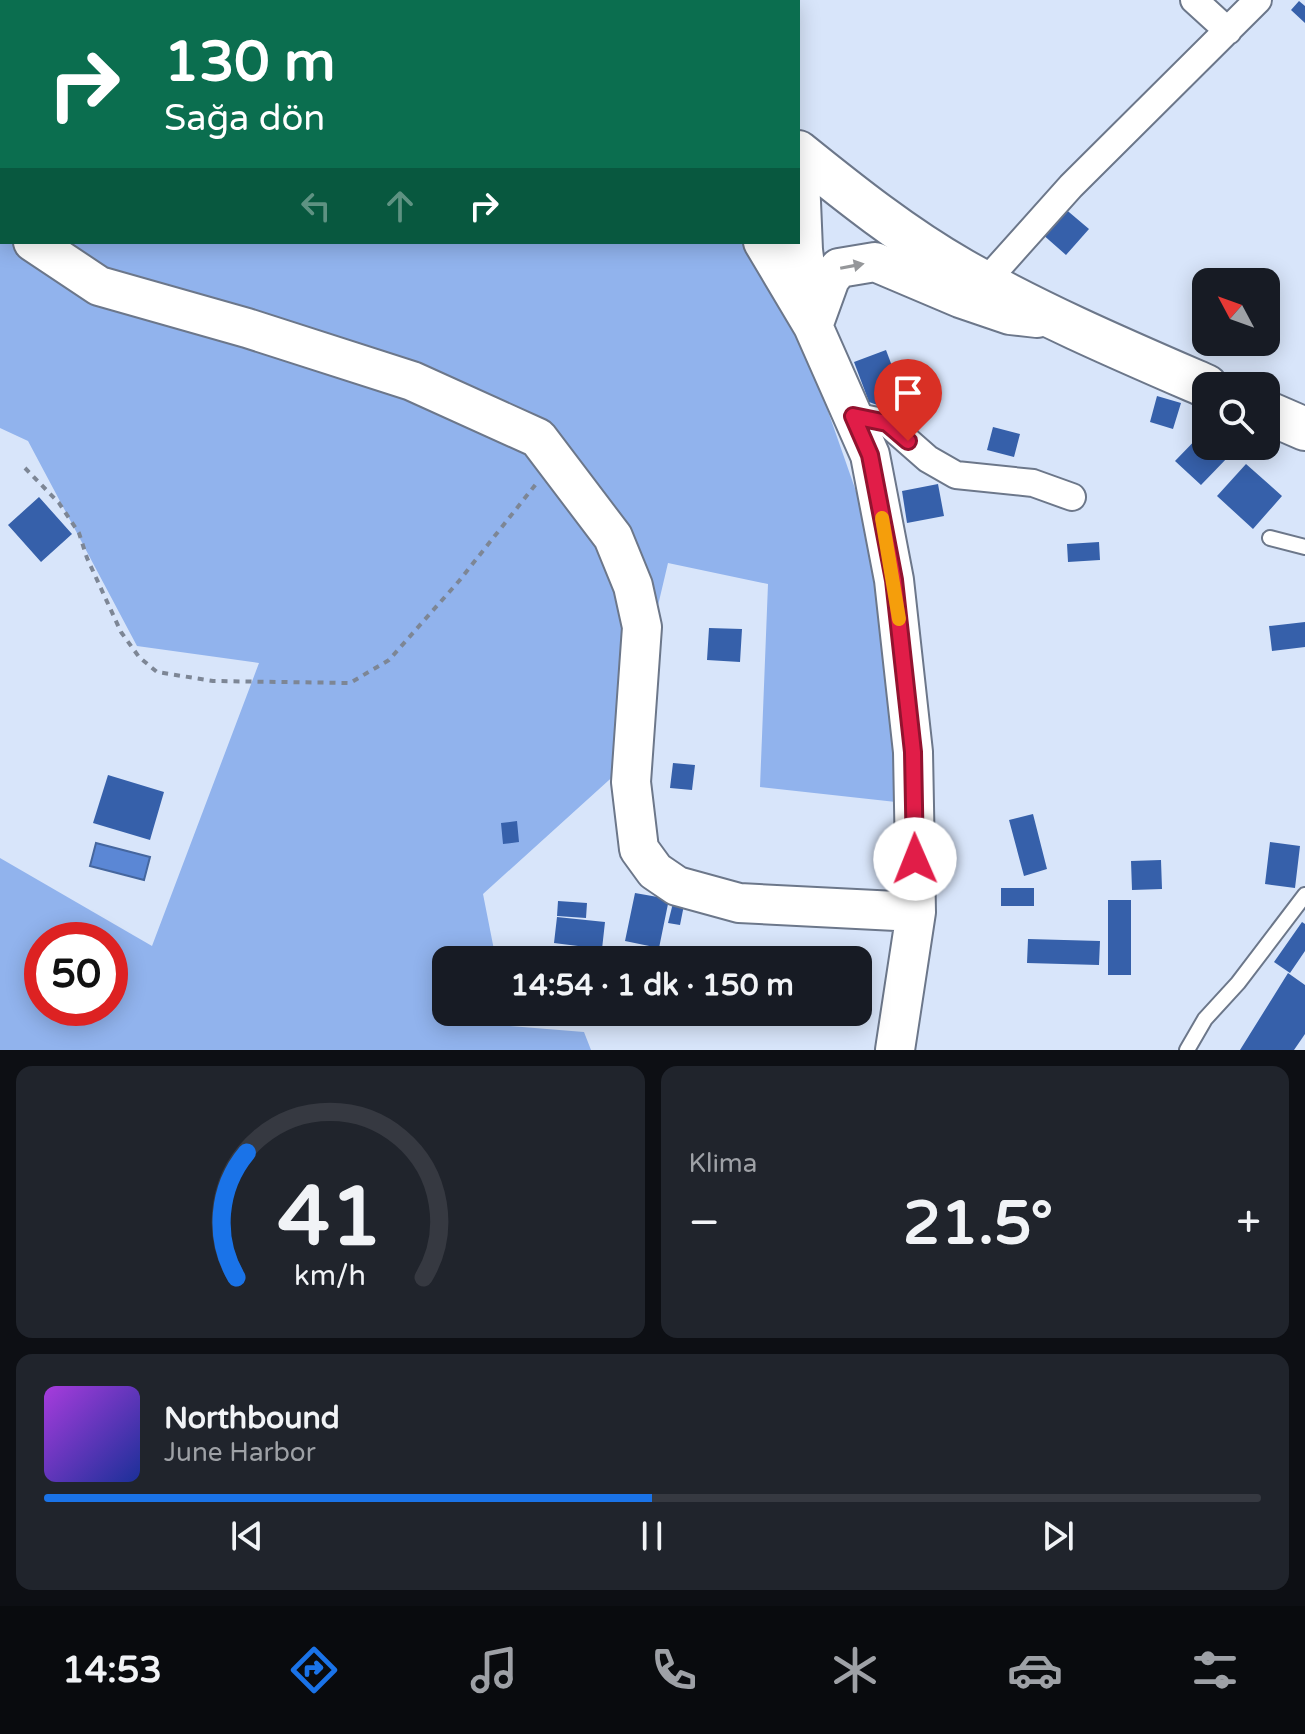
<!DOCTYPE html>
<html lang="tr">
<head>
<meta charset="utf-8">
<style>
  body { margin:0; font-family:"Varela Round",sans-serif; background:#20242c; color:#f1f3f6; height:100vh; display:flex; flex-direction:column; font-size:30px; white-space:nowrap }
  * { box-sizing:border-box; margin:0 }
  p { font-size:26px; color:#9ea1a6 }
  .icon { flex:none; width:44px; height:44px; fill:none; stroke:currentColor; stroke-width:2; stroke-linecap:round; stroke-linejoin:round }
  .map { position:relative; height:1050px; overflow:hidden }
  .drawer { display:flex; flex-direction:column; gap:16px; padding:16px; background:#0d0f14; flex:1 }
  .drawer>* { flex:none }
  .banner { position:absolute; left:0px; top:0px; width:800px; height:244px; box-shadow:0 4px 20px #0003; background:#0b6e4f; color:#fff; overflow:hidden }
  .needle { width:52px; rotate:311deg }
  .buttons { position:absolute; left:1192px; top:268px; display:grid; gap:16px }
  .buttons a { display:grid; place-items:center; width:88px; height:88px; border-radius:16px; background:#171b24; box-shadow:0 4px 20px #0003; font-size:40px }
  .speed { position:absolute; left:24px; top:922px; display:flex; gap:16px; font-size:40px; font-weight:700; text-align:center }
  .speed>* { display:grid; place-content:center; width:104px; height:104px; border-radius:50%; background:#171b24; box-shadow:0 4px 20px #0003; line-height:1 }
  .speed .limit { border:12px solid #d22; background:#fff; color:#111 }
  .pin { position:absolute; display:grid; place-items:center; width:68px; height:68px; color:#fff; margin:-82px -34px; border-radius:50% 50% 50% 0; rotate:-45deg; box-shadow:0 0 8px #0007 }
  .pin .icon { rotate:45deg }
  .me { position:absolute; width:88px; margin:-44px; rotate:359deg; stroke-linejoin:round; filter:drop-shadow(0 0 6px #0008) }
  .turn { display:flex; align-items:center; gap:28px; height:168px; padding:0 32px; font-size:36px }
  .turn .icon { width:104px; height:104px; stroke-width:2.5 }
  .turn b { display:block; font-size:56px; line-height:68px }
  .lanes { display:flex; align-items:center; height:76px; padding:0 32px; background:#0003; justify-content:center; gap:40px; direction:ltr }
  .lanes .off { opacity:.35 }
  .big { font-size:60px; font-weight:700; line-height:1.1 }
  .drawer .widget { flex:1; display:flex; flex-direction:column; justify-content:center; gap:12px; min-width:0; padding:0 28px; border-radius:16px; background:#20242c }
  .drawer .dial { align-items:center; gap:0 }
  .dial svg { height:208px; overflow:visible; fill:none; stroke:#363941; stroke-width:7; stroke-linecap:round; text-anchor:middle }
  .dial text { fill:#f1f3f6; stroke:none }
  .song { display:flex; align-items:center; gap:24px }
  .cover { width:96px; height:96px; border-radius:12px; background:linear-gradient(135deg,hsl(280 70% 55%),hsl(230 70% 35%)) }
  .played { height:8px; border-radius:4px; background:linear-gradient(90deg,#1a73e8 50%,#363941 50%) }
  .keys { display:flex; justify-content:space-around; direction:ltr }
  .heat { display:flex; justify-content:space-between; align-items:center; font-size:44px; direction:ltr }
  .drawer .tiles { flex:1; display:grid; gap:16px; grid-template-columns:1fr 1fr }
  .widget:last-child { grid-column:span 2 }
  .trip { position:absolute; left:432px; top:946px; width:440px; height:80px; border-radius:16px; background:#171b24; box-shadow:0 4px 20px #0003; font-weight:700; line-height:80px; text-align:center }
  .tabs { display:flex; height:128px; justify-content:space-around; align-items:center; background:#090b0e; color:#9ea1a6 }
  .tabs .icon { width:56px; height:56px }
  .tabs .on { color:#1a73e8 }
  .tabs b { font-size:36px; color:#f1f3f6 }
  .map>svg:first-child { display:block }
</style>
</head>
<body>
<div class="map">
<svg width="1305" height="1050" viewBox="0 0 1305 1050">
  <rect width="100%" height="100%" fill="#d8e5fa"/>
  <path fill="#91b3ed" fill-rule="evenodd" d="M0 0H581L583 2H2V242H749L808 354 865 517 905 803 760 787 768 584 668 563 619 771 483 894 496 960H446V1012H507L510 1026 584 1032 591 1050H0V858L152 946 259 663 137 646 28 441 0 428ZM42 940H110V1008H42Z"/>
  <path fill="#5b87d5" stroke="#45669e" stroke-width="2" d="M96 843 150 857 144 880 90 866Z"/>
  <path fill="#3660aa" d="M1299 1 1305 6V23L1291 10Z
    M1063 207 1089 229 1066 255 1041 233Z
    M886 350 898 382 891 384 899 407 891 410 869 402 854 362Z
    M1157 396 1181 403 1173 429 1150 422Z
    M993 427 1020 434 1014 457 987 450Z
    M1204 431 1206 446H1220L1230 455 1201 485 1175 461Z
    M1246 464 1282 496 1253 529 1217 496Z
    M938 484 944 516 907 523 902 491Z
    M39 497 72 534 41 562 8 525Z
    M1099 542 1100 560 1068 562 1067 544Z
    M1305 622V647L1272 651 1269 626Z
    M709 628 742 629 740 662 707 660Z
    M673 763 695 765 692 790 670 788Z
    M108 775 164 792 150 840 93 823Z
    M1033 814 1047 869 1024 876 1009 820Z
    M517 821 519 842 503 844 501 823Z
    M1270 842 1300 846 1295 888 1265 884Z
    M931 844H949L948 880H930Z
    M1161 860 1162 889 1132 890 1131 861Z
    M1001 888H1034V906H1001Z
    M635 893 669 899 659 948 625 941Z
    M1108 900H1131V975H1108Z
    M558 901 587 903 586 918 557 916Z
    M673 903 684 905 680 925 668 923Z
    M557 917 605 922 602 949 554 943Z
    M1302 922 1305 924V951L1290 973 1274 962Z
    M1028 939 1100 941 1099 965 1027 963Z
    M1288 973 1305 985V1034L1294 1050H1240Z"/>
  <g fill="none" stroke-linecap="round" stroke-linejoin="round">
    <g stroke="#6c778a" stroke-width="18">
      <path id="lane" d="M1270 538 1305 547
        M1187 1050 1205 1019 1238 983 1305 895"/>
    </g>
    <g stroke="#6c778a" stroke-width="30">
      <path id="street" d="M1194 0 1228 31
        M985 282 1071 186 1258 0
        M853 416 887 423 928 459 956 475 1033 483 1072 497"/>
    </g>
    <g stroke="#6c778a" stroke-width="42">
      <path id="secondary" d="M799 153 803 250 811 312
        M0 220 2 221
        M33 242 99 286 247 328 412 381 538 438 613 537 633 586 642 627 631 782 639 849 655 871 677 886 739 903 916 912
        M763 242 813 326 870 455 894 580 913 752 916 912 895 1050
        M813 326 830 279 839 268 875 262 960 298 1010 315 1037 318"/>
    </g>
    <g stroke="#6c778a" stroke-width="46">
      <path id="primary" d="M638 0 640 2
        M798 152C850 194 904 237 962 270 1041 315 1123 350 1206 386
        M1266 412 1305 429"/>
    </g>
    <path stroke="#7d8695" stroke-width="4" stroke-dasharray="6 6" stroke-linecap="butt" d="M25 468 59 503 79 533 87 558 121 632 139 657 157 672 213 681 350 683 389 660 459 581 536 484"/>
    <use href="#lane" stroke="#fff" stroke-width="14"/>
    <use href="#street" stroke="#fff" stroke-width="26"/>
    <use href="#secondary" stroke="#fff" stroke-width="38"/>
    <use href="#primary" stroke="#fff" stroke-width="42"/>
  </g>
  <defs><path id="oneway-solid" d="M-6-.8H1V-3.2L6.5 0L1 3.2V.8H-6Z" transform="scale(2)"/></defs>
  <use fill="#95979a" href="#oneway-solid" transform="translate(852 266) rotate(-11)"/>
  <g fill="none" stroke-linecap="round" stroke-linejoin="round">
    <g stroke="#92132f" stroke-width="20">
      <path id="route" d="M908 441 887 423 853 416 870 455 894 580 913 752 915 859"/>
    </g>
    <use href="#route" stroke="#e11d48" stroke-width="14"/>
    <path stroke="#f59e0b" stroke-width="14" d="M882 518 899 619"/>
  </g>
</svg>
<div class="buttons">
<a><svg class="needle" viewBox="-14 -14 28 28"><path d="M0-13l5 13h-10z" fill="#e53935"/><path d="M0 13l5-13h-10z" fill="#9ea1a6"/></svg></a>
<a><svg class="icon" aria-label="search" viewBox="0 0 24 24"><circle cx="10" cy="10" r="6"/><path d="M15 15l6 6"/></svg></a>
</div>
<div class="speed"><div class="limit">50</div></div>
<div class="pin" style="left:908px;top:441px;background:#d93025"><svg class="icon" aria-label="arrive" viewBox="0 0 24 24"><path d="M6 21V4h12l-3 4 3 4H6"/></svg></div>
<svg class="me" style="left:915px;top:859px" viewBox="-20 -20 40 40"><circle r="19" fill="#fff"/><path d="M0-13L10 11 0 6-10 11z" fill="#e11d48"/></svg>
<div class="trip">14:54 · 1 dk · 150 m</div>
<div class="banner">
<div class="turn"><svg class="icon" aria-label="right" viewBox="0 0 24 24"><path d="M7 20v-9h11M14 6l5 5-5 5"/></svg><div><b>130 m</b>Sağa dön</div></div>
<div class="lanes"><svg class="icon off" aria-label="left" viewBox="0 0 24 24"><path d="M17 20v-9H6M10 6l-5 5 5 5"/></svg><svg class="icon off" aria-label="ahead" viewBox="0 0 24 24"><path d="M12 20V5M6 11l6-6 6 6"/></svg><svg class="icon" aria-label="right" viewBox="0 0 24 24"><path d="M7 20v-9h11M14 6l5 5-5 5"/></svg></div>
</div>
</div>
<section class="drawer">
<div class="tiles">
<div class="widget dial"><svg viewBox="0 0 100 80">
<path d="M14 69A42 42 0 1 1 86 69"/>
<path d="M14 69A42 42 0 0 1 18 21" stroke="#1a73e8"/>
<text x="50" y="56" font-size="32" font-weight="700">41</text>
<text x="50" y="72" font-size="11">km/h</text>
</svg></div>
<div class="widget"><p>Klima</p>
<div class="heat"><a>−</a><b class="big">21.5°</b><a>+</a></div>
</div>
<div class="widget">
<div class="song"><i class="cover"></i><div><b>Northbound</b><p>June Harbor</p></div></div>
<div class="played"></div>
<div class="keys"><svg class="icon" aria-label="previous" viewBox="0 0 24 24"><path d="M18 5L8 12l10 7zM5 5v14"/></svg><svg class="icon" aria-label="pause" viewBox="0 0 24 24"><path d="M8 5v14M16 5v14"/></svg><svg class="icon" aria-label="next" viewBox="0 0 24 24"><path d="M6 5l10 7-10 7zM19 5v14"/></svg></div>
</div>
</div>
</section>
<nav class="tabs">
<b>14:53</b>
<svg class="icon on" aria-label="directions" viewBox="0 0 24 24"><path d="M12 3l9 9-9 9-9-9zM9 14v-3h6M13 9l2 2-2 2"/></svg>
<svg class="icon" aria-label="music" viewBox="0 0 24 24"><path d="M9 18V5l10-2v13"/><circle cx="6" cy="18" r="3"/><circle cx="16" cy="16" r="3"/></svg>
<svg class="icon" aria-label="phone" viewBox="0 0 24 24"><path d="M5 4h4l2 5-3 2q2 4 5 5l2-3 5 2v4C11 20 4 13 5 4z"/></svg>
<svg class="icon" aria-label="climate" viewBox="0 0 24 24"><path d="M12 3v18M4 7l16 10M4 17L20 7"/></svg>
<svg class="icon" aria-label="car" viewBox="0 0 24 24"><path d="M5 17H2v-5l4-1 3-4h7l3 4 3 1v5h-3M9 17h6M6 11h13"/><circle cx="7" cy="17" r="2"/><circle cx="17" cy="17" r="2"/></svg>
<svg class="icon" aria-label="filters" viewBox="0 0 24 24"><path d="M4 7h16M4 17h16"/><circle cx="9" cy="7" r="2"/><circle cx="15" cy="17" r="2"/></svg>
</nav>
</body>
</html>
